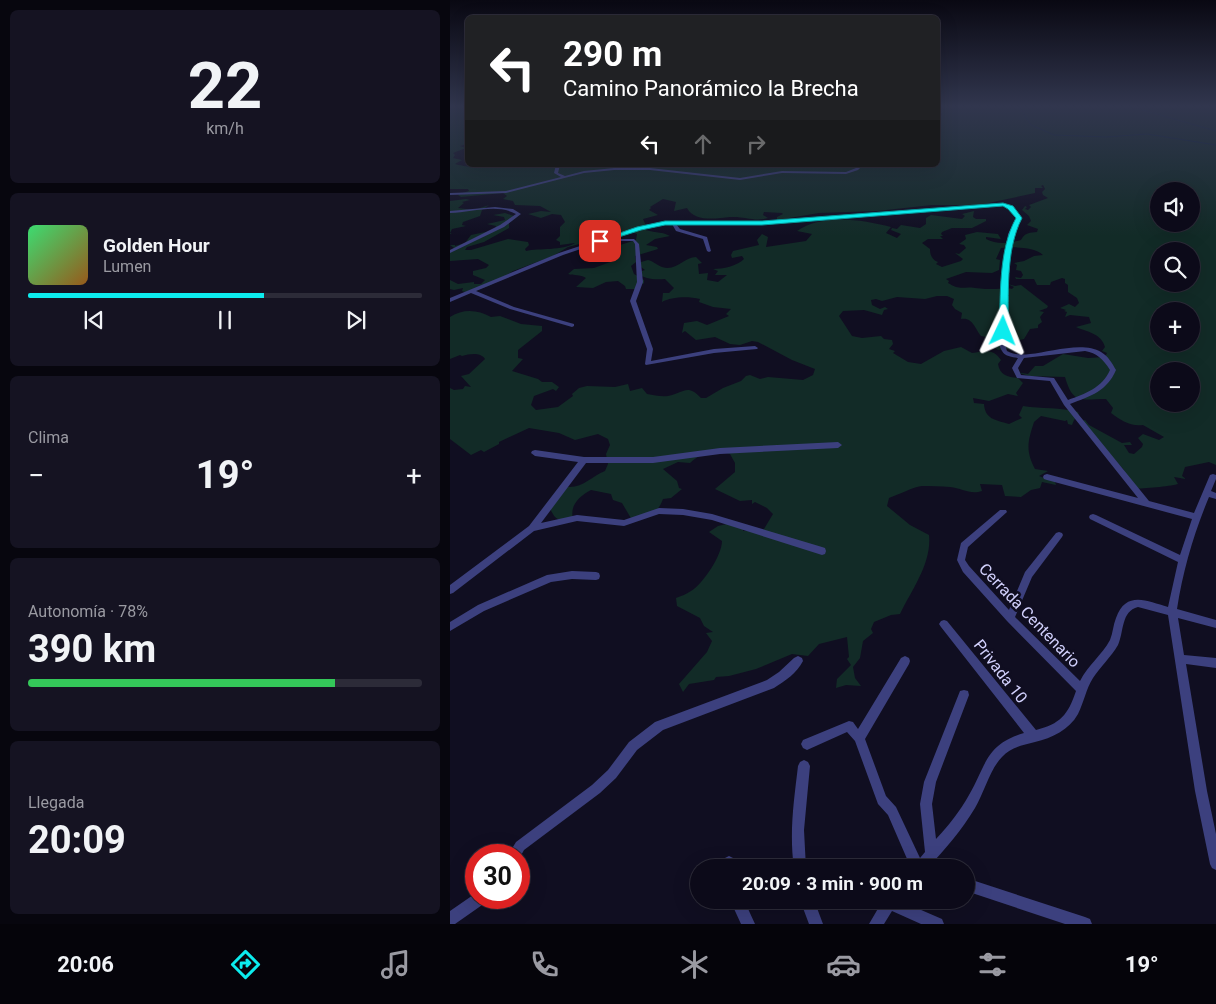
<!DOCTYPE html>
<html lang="es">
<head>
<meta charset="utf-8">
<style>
  body { margin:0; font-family:Roboto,sans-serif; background:#151322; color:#f1f3f6; height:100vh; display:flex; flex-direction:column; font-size:19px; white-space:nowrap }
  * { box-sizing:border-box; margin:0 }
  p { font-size:16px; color:#9a9aa2 }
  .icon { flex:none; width:28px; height:28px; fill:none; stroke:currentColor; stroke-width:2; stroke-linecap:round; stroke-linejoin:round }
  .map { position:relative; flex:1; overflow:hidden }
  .drawer { display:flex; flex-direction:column; gap:10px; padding:10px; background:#07060e; width:450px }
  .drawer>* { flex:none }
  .banner { position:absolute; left:15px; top:15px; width:475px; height:152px; border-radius:8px; box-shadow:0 5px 20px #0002,0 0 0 1px #2c2b38; background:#202124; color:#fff; overflow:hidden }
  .controls { position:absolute; left:700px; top:182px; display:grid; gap:10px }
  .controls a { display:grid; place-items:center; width:50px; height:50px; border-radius:50%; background:#0c0a19; box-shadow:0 5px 20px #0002,0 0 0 1px #2c2b38; font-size:25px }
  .speed { position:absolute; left:15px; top:844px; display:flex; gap:10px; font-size:25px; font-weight:700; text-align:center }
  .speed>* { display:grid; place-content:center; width:65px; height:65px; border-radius:50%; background:#0c0a19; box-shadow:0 5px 20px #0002,0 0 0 1px #2c2b38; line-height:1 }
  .speed .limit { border:8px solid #d22; background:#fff; color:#111 }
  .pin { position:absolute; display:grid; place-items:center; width:42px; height:42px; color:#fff; margin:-21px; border-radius:10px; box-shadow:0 2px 8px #0006 }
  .me { position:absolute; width:55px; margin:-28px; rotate:2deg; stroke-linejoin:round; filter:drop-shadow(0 0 4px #0008) }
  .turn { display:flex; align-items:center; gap:18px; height:105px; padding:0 15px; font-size:22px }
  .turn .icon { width:65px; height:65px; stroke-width:2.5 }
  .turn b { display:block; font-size:35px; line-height:42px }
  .lanes { display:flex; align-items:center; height:48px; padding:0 15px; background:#0003; justify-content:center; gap:25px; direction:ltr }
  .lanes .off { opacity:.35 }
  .big { font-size:38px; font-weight:700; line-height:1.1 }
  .drawer .card { flex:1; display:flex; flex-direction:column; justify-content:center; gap:8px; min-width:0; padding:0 18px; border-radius:8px; background:#151322 }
  .drawer .dial { align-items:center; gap:0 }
  .dial b { font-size:65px; line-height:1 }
  .song { display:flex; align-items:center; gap:15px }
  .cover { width:60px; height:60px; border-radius:8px; background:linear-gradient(135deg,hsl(140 70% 55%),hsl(30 70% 35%)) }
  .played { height:5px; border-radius:2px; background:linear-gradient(90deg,#0cecee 60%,#2c2b38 60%) }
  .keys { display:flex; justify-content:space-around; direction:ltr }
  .heat { display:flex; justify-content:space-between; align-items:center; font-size:28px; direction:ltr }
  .charge { height:8px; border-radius:4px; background:linear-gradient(90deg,#34c759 78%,#2c2b38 0) }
  .trip { position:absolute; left:240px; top:859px; width:285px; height:50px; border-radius:25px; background:#0c0a19; box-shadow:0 5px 20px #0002,0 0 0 1px #2c2b38; font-weight:700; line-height:50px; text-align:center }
  .menu { display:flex; height:80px; justify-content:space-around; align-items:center; background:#05040a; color:#9a9aa2 }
  .menu .icon { width:35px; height:35px }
  .menu .current { color:#0cecee }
  .menu b { font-size:22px; color:#f1f3f6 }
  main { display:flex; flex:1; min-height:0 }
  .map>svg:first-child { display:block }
</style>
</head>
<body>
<main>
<section class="drawer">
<div class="card dial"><b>22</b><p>km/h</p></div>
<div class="card">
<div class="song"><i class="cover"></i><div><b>Golden Hour</b><p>Lumen</p></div></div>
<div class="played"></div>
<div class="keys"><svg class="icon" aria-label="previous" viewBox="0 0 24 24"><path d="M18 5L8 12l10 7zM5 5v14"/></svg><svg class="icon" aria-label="pause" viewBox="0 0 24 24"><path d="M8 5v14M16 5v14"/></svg><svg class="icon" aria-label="next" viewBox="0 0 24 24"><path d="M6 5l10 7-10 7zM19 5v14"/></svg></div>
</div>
<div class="card"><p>Clima</p>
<div class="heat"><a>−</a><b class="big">19°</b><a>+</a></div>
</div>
<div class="card"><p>Autonomía · 78%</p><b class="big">390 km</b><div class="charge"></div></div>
<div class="card"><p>Llegada</p><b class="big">20:09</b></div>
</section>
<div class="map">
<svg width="766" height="924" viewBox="0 0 766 924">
  <rect width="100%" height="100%" fill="#100e21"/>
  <path fill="#122b27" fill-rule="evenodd" d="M0 106H17V144L10 146 16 148 3 153 5 155 3 158 12 160 5 164C15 167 41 170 51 165H488V123L491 122 489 120 492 114 488 110V106H766V465L759 462 735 467 732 476 736 479 724 477 728 484C722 486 685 490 680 488L675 478 674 470 635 427 630 425 629 422 635 420 639 425 672 443 680 442 682 445H674L679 453 684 454 692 447 693 444 688 438 693 434 709 440 714 437 693 425C681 427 670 420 661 413L663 408 656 399C631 399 623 405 615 377L579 376 566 372 578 374 585 366H593L613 354 638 358 655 357 657 353 652 351 655 347C651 333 637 332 626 327L641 323 639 317 620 315 615 317 617 312 614 311 616 310 610 308 619 304 625 307 629 303 627 298 618 292V285L615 283V279L612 278 601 282 600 285H587L584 279H566L565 277 571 278 573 275 571 271 566 270 567 265 564 263 574 261 584 256 593 255C584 246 563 247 551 248L546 259 550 260 549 270 542 273 516 272 496 279 499 281 498 283C511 291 513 286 525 288 532 289 538 289 546 289 552 289 555 287 562 289L564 287 558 284 565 286 571 285 598 306 597 308 589 311 594 312 590 317 592 322 588 325V328L580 329 574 339 566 341 571 346 565 350 557 349 548 350 545 348 548 345 544 342 547 339 531 336C525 329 523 317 511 319L512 313 505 309 502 305 504 299 497 296H487L475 299 447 297 432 301 426 299 421 300 422 305 430 309 435 307 438 309 434 310 432 315 414 310 393 311 389 316 402 336 412 338 431 336 434 339 442 340 443 344 439 349 445 351 443 353 458 362 471 364 494 351 511 347 522 353C535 351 543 348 551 360L548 364C550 375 557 377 568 378L573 383 566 393 568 396 558 394 539 401 523 398 524 403 534 404C535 419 545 420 559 424L572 418 569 415 573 406C592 409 610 407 628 412L629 415 624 420 622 425 618 424 617 420 615 421 591 416 584 422C578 441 575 450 585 469L598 471 589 476 597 479H604L606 485 592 482 590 488 581 490 571 497 555 496 552 485 530 484 532 491C520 495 512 488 500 487 491 486 481 486 472 486 465 486 448 495 439 498L437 506 460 525 479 535C482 563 462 589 450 614L441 615 424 622 421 629 423 633 413 641 410 658 403 667 405 678 411 686 396 685 386 688 387 679 401 665 397 659 399 657 397 637 369 644 358 656 342 654 306 669 279 676 266 677 264 680 239 684 233 692 229 684 257 652 262 641 256 633 263 632 254 626 250 618 227 606 226 598C231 596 237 594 241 591 253 584 272 555 272 541L259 532 268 526 281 523 293 528V531L314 529 323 514 317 508 305 502 302 504V500L290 501 265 489 285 472V463L280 454C264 450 252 452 240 463L228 462 213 469 227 481 229 488 232 489 221 498 213 499C208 513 197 521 182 520L172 503 163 500 161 494 141 490C129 496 118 507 124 521 104 520 106 520 97 503L118 487C133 488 142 476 155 471L158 464 156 454 160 445 158 439 148 434 125 440 109 433 79 428 49 442V444L34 452 31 450 21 455 0 439V388L4 390 13 389 15 386 21 387 11 376 19 374 35 359C30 352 20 354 12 356L10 355 0 359V317C14 308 28 310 41 317L50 316 71 324 92 326V331L68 350V358L73 359 62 371 88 379 92 382H102L109 387 106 391 103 389 84 396 81 405 86 410 108 407 123 396 122 394 129 388 137 386 165 387 178 384 180 391 192 388 197 394C204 395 211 397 218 396 234 393 237 383 251 398H256L273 388 291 381 296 376 300 375 310 379 318 377 353 380 363 375 365 369 342 360 308 342 302 341 290 345 280 344 265 337 246 340 235 331 232 333 234 323 247 321 257 325 279 316 276 314 281 309 263 307 249 302 250 299C237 296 221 297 212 302L213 293H219L224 288 215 279C203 280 196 279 186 273L195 270 191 267V262L198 260C203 261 207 265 212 267 226 272 234 257 246 257L252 263 248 264 249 274 258 273 257 280 268 282 277 275H265L268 271 263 269C273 269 287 266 294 259L292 256 282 258 281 255 283 251 309 245 307 240 312 234 318 237 316 247 356 241 362 234 347 231C374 213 412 220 441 227L436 233 447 238 451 234 441 230 442 228 447 229 451 225 470 228 476 224V218L481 215 512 219 515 216 512 214 524 211 523 217 526 219H536V221L522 228H502L492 232 491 234 493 236H490L493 239H478L472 243 480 249C480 255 482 260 488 262L486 264 492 267 511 261 513 259 505 253 509 254 516 248 514 245 509 244 516 239 515 235 527 232 548 234 551 239 536 237V239C547 245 560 243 571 240 575 232 580 233 587 232L588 229 577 225 581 221 579 216 572 210 575 206 577 207 575 209 578 210 581 207 579 205 598 198 593 195 592 192 595 189 593 185 591 186 593 188H585V193L529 205H482L427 211 369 213 327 220V217L333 214 332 213 314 212 313 215 318 218C304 222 295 216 280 217 268 218 245 223 237 208L224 211 226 202 213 199 200 207 201 208 199 210 208 215 193 219 196 226 193 229C202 233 211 231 220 236L205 239 196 245 207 247 208 249 185 256 186 262 181 266 184 274 194 280V283L186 289H176L175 286 168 281 156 282 143 288 126 287 136 278C130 274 124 276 118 274L124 269 144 268 163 261 165 257 159 255 166 249 167 246 186 240 187 234 180 231 118 247 103 256 63 271 41 285 15 295 17 293 12 291 13 288 4 290 0 289V280L8 284 24 282V284H31L35 280 23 275V271L36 268 39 265 28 259 0 261V250L4 248 0 245H5V246L15 243 21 235 45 230 46 226 37 224 55 220 54 217 43 215 55 213 67 217 59 223V228L34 242 17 247 15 250H21L58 239 78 242 79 245 75 249 76 251C89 248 112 251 125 243L110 245V242L106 240 110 236V227L115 222 111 215 102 214 91 218 78 214 91 211 101 212 90 206 65 205 63 201 53 199 57 196 53 193 11 197 8 195 9 194 19 191 18 189H0ZM709 191H741V224H709ZM709 251H741V284H709ZM709 311H741V344H709ZM709 371H741V404H709Z
    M16 199 20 200 12 202 14 203 8 208 24 210 39 205 32 210 30 216 13 222 12 225 16 226 2 229 0 233 2 234H0V201Z"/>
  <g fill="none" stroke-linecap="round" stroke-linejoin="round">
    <path stroke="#0c223d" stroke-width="1" d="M566 106 570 108 581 125 604 135 656 137 697 134 766 145
      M679 106 766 131"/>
    <path fill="#3c407e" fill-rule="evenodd" d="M106 165H110L108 173 115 176 134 171 164 168H200L290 178 332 171 396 172 406 168 409 165H413L408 170 396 174 332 173 290 180 200 170H164L134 173 56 193 0 195V193L56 191 111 177 104 173Z
      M553 204 562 207 571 218 562 234 554 341 557 351C564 355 572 355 580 354 600 352 633 341 651 352 658 356 662 363 666 370 657 391 641 396 620 404L699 501 744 513 760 475 763 474 766 475V479L761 491 766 493V499L759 497C744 533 733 570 727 609L766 620V628L728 618 734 655 766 658V668L736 664 757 791 766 834V870L762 868 760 864 745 791 718 615 688 607C671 611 674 632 668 645 661 657 650 667 643 678 636 689 634 702 628 714 619 730 602 738 585 742 573 745 561 747 552 757 540 769 534 793 525 808 512 830 495 849 478 868H461L438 815 428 804 405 741 397 732 357 750 353 748 351 744 353 740 399 721 403 722 408 729 451 658 455 656 459 658 460 661 459 664 415 739 436 796 446 807 470 858 475 852 470 804 474 782 510 691 514 690 518 691 519 695 486 782 482 804 486 839C499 825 510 811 519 795 537 764 535 745 574 733L491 627 489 624 491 621 494 620 497 621 586 730C610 724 618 715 626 691L557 621 513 572 507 560 511 543 550 510H556L557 512 518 547 515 560 519 566 559 610 575 572 606 533 609 532 612 533 613 535 612 537 582 577 565 617 630 681C638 665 652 655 660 640 663 633 663 625 666 618 676 590 697 601 718 607L728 562 640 519 639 517 640 515 643 514 646 515 730 555 742 519 597 480 594 479 593 477 594 475 597 474 688 498 614 405 600 381 567 378 562 368 568 358C554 356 552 354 548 341L558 234 567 218 560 209 553 206 312 224H226L230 229 257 237 261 251 259 252 257 251 253 239 226 231 222 224H215L190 229 113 255 26 291 64 307 124 324V326L122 327 60 309 21 293 0 302V298L109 253 187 227 215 222H312ZM635 351C647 353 653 359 660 370 652 388 635 394 618 400L604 378 571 375 568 368 574 358Z
      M45 207 63 209 71 214 54 227 0 253V250L50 225 66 214C46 203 21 213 0 213V211Z
      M161 239H184L189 244 193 282 186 301 203 349 201 361 264 349 305 346 308 348 307 349 264 353 196 365 195 364 197 349 180 301 187 282 185 244 183 241H163L161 240Z
      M388 442 392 445 388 448 270 454 203 463H136L91 523 127 515 174 520 209 508 233 509 262 514 372 547 375 548 376 551 375 554 372 555 262 520 233 515 209 514 174 526 127 521 84 531 3 593 0 594V585L79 526 128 462 85 456 81 453 82 451 85 450 134 457H203L270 448Z
      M122 571 146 572 149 573 150 576 149 579 146 580 122 579 101 582 34 611 0 631V622L28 605 97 575Z
      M348 656 352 658 353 661C347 673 335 681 324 688L213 730 187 750 166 778 150 793 74 850 69 859V855H58L66 842 142 785 158 770 179 742 205 722 317 680 329 672 344 658Z
      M354 760 358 762 360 766 354 830 356 868H344C339 833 344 800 348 766L350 762Z
      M279 856 283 858 286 868H274L273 862 275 858Z
      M516 878 635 917 640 919 642 924H615L516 891Z
      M26 893V898H36L35 903 5 924H0V911Z
      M280 900H294L305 924H291Z
      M350 900H364L373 924H359Z
      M433 900H448L492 919 494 924H471L442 911 434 924H419Z"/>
  </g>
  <linearGradient id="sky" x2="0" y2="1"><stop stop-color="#090812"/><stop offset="0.45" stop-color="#31364e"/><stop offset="1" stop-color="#31364e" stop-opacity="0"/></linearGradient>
  <rect width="766" height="236" fill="url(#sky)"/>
  <path fill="#0cecee" stroke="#08999b" d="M553 203 563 206 572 218C555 251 559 295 558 331L553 334 549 331C551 295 548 251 566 218L558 209 553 206 312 225H215L191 230 150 243 147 241 187 227 215 221H312Z"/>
  <g text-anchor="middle" stroke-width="5" stroke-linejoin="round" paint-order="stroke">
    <g font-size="16" fill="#d2d1fd" stroke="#100e21">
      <text transform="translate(580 615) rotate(46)" y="6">Cerrada Centenario</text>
      <text transform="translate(551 671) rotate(52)" y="6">Privada 10</text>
    </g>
  </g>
</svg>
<div class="controls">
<a><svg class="icon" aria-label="sound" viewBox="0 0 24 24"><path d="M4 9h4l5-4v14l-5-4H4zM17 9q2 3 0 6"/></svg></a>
<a><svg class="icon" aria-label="search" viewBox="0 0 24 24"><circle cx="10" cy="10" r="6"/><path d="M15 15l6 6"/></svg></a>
<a>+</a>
<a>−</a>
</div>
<div class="speed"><div class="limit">30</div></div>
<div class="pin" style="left:150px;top:241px;background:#d93025"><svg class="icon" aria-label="arrive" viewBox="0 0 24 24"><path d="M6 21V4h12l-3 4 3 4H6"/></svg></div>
<svg class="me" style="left:553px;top:331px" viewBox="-20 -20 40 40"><path d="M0-17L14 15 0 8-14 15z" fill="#0cecee" stroke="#fff" stroke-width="4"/></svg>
<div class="trip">20:09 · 3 min · 900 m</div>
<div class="banner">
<div class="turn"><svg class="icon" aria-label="left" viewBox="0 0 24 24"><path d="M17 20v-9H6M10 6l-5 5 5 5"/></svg><div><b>290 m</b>Camino Panorámico la Brecha</div></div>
<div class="lanes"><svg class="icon" aria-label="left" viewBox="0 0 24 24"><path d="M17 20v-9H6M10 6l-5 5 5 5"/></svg><svg class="icon off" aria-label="ahead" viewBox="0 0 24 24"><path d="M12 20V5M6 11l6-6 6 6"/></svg><svg class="icon off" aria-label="right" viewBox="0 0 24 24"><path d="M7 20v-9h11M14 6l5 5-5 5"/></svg></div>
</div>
</div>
</main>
<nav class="menu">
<b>20:06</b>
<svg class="icon current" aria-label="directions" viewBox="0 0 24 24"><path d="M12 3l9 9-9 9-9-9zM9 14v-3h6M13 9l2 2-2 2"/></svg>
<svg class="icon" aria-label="music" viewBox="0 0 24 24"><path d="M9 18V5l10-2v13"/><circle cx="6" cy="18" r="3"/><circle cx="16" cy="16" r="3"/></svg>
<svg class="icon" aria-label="phone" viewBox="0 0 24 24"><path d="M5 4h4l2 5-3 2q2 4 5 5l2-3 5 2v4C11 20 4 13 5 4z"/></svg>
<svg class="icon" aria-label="climate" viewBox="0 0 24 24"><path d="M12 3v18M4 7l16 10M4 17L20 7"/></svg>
<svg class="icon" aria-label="car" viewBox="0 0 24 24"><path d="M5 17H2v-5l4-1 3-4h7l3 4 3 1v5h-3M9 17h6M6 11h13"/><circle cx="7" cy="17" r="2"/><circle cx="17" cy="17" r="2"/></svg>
<svg class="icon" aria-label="filters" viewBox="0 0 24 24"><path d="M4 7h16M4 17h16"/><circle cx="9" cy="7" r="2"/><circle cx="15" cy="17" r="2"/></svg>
<b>19°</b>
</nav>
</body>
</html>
